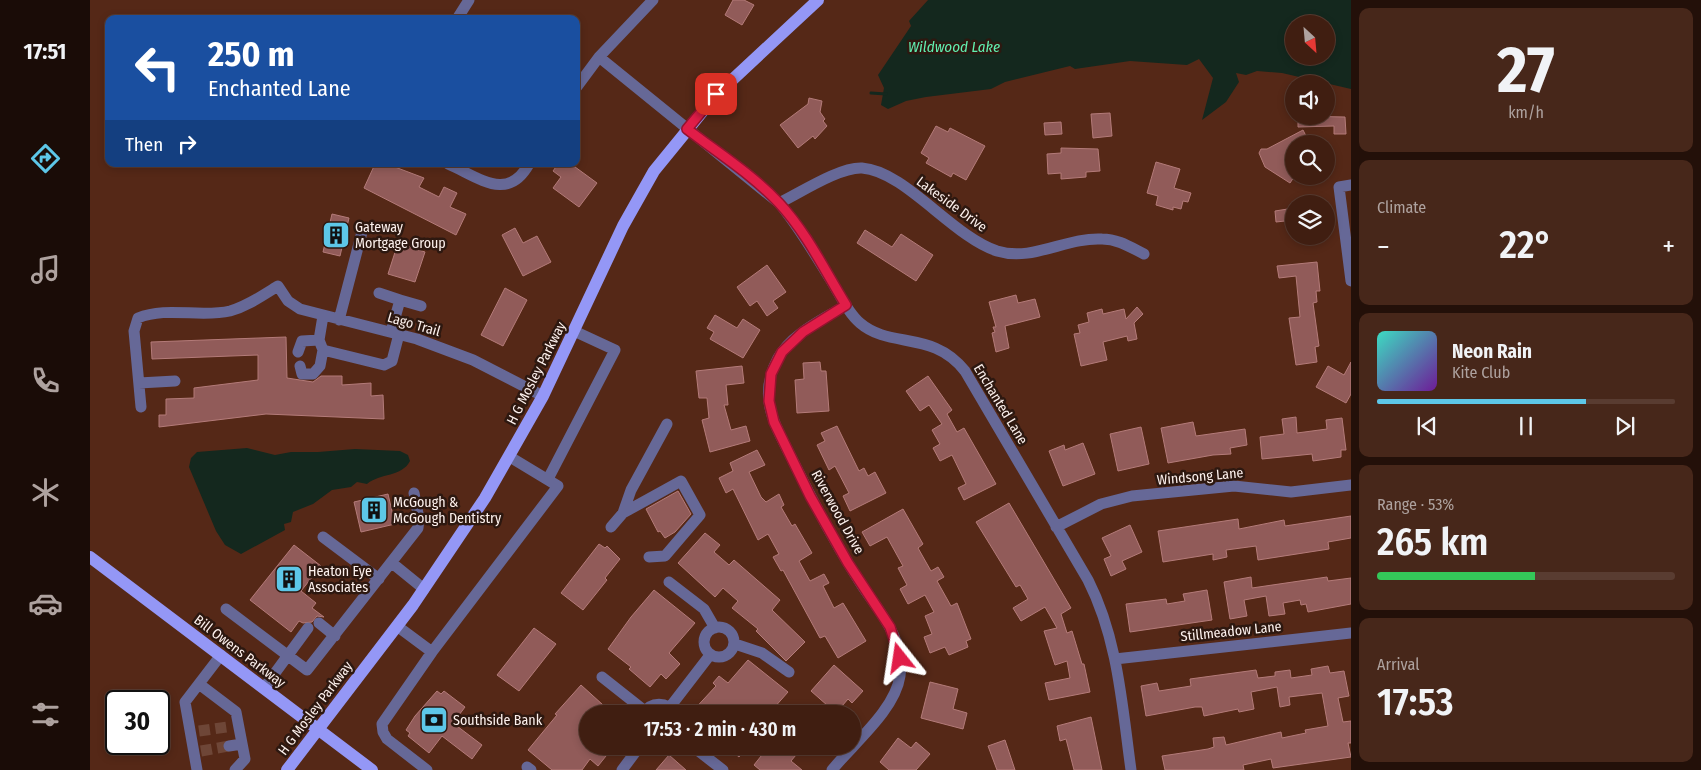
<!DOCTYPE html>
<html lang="en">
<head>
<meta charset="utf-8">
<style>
  body { margin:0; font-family:"Fira Sans Condensed",sans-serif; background:#47271a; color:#f1f3f6; height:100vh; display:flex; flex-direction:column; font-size:19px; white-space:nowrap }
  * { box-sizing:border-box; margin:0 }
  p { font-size:16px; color:#aea29f }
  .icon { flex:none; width:28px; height:28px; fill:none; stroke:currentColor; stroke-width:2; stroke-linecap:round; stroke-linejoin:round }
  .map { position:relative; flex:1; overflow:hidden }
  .side { display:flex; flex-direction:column; gap:8px; padding:8px; background:#231009; width:350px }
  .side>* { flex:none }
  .guide { position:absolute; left:15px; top:15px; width:475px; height:152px; border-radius:10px; box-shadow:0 2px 8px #0003,0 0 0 1px #593c31; background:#1a4fa0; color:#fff; overflow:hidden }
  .needle { width:32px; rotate:154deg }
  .buttons { position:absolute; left:1195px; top:15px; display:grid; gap:10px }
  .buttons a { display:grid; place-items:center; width:50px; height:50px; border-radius:50%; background:#401e11; box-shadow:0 2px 8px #0003,0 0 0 1px #593c31; font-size:25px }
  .speed { position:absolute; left:15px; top:690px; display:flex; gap:10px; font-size:25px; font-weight:700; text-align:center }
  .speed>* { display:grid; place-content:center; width:65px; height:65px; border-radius:50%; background:#401e11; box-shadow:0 2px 8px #0003,0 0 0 1px #593c31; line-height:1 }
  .speed .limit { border:2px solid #111; border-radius:8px; background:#fff; color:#111 }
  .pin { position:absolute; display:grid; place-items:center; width:42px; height:42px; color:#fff; margin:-21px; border-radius:10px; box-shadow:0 2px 8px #0006 }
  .me { position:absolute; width:55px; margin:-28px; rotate:345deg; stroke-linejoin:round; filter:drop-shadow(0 0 4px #0008) }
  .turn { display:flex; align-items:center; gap:18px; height:105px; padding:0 20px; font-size:22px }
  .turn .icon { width:65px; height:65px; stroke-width:2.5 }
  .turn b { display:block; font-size:35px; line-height:42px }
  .then { display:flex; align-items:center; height:48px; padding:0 20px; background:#0003; gap:10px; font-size:19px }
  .big { font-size:38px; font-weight:600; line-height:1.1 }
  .side .card { flex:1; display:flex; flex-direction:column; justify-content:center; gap:8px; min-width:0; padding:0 18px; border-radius:10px; background:#47271a }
  .side .dial { align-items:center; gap:0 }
  .dial b { font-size:65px; line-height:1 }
  .song { display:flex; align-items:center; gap:15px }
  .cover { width:60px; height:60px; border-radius:8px; background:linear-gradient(135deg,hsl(170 70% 55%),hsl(280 70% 35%)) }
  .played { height:5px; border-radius:2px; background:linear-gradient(90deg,#5dc7e8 70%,#593c31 70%) }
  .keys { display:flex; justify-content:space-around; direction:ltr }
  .heat { display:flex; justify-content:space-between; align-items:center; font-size:28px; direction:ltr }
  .charge { height:8px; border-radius:4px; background:linear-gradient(90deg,#34c759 53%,#593c31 0) }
  .trip { position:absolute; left:489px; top:705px; width:282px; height:50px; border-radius:25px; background:#401e11; box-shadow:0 2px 8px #0003,0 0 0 1px #593c31; font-weight:600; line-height:50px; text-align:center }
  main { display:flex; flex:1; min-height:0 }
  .tab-bar { display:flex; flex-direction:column; width:90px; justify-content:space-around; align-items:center; background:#1a0c07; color:#aea29f }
  .tab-bar .icon { width:35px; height:35px }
  .tab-bar .on { color:#5dc7e8 }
  .tab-bar b { font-size:22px; color:#f1f3f6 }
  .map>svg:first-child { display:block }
</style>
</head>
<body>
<main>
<nav class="tab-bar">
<b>17:51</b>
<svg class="icon on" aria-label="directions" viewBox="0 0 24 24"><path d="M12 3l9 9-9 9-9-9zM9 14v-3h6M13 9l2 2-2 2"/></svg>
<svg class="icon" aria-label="music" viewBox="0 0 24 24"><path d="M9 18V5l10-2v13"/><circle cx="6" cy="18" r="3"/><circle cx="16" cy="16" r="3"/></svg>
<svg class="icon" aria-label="phone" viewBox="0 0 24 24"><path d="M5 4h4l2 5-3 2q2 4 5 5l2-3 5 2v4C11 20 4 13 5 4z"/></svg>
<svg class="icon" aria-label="climate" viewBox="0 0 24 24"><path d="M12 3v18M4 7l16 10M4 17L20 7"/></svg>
<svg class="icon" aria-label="car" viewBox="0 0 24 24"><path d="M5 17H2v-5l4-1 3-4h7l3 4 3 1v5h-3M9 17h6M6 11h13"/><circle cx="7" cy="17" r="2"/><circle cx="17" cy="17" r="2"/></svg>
<svg class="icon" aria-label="filters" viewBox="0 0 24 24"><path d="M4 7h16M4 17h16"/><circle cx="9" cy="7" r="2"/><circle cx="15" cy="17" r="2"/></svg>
</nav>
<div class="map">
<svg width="1261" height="770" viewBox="0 0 1261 770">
  <rect width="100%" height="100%" fill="#552817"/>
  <path fill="#14281e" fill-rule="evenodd" d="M838 0H1261V89L1192 73 1167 71 1156 75 1146 73 1149 82 1136 102 1112 120 1123 78 1109 59 1097 65 1040 61 985 69 980 66 915 82 901 89 836 97 816 101 798 109 791 105 794 88 788 75 821 26 819 21ZM1204 24H1236V56H1204Z
    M157 448 185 455 201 452H228L265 449 310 451 318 455 320 461C312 477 290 473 277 484L267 482 261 487 242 490 223 504 203 512 201 522 194 524 195 530 151 554 135 545 126 531 99 467 101 458 107 452Z"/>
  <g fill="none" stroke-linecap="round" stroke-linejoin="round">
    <path stroke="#14281e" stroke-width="3" d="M781 93 796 94"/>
  </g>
  <path fill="#915b59" stroke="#b47b79" d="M643 0H654L664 5 652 25 635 15Z
    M719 98 732 101 730 112 735 119 733 121 737 126 725 139 723 136 708 148 690 125 718 104Z
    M1020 113 1022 136 1003 138 1001 114Z
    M1208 116 1255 117 1256 134H1244V126L1208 127Z
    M971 122 972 134 955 135 954 123Z
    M846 126 858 132 860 128 895 146 876 180 863 173 861 177 836 163 839 158 831 153Z
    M1213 130 1220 144H1204V177L1200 183 1175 167 1169 153 1171 149H1177Z
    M971 148 1008 149 1010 171 996 172V177L971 179V173L958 174 957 154 971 153Z
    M1066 162 1090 169 1084 188 1101 193 1098 202 1093 201 1091 209 1083 207V210L1066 205 1068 196 1057 193Z
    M285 164H297L334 178 329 187 349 197 354 187 367 193 360 207 376 214 366 235 274 188Z
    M468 164H481L507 183 489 207 463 188 471 177 463 171Z
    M1204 208V220L1186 222 1185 211Z
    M242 214 259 218 250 256 233 252Z
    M425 228 433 243 447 236 461 262 433 276 412 235Z
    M775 230 802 247 811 234 843 255 826 281 767 243Z
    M308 243 335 252 325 282 298 274Z
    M1227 262 1230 291H1226L1227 302 1223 303 1229 346 1225 347 1227 362 1206 365 1199 318 1210 317 1206 276 1189 278 1187 266Z
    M677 265 696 292 683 301 688 308 677 316 667 301 660 306 647 287Z
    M415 288 437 300 413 346 391 335Z
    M926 295 928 303 945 299 950 317 915 326 919 348 906 352 902 333 905 332 903 327H906L899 302Z
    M1047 307 1053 314 1044 323 1047 339 1038 341 1037 336 1013 342 1017 360 991 366 984 334 990 333 988 325 999 322 997 313 1012 309 1013 314 1034 309 1036 319Z
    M625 315 647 328 653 319 670 330 653 358 620 339 624 332 617 328Z
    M196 337 197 378 223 382 231 376H252V385L281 383V396L293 395 294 419 176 414 69 427V415H76V399L104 398V388L168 380V355L62 359 61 342Z
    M730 362 731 371H736L739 411 707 413 705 380 714 379 713 363Z
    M1261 362V394L1256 403 1226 387 1238 366 1254 375Z
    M652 366 654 383 636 385 638 405H634L641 430 656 426 660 441 620 452 612 420 619 418 617 398H609L606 371Z
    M838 376 862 410 857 414 867 432 874 428 906 484 874 500 868 488 876 484 862 455 850 461 843 448 850 444 842 430 852 424 839 405 830 411 816 391Z
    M1206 417 1207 433 1237 429 1236 420 1252 418 1256 450H1251V457L1223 461 1222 454 1172 459 1170 437 1194 434 1192 419Z
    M1103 422 1106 436 1155 429 1157 445 1140 448 1141 454 1123 455 1078 463 1071 428Z
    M747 426 769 471 774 468 778 476 785 472 796 493 760 511 753 496 759 493 745 466 739 470 727 445 735 441 731 433Z
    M1051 427 1059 464 1028 471 1020 434Z
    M993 443 1005 474 973 486 959 451 974 445 975 450Z
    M667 450 675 465 659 472 671 497 676 502 689 494 694 505 691 507 702 526 705 524 722 553 709 561 720 581 734 574 739 583 733 586 744 608 753 603 776 641 748 658 735 636 730 638 693 570 691 571 683 557 689 554 678 534 668 540 643 489 636 493 629 478 643 471 640 463Z
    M588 491 601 514 585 532 575 538 570 531 568 532 556 509Z
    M298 494 305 524 271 532 264 502Z
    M919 503 981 608 971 614 977 633 982 631 992 664H994L1000 692 959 700 955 683 980 678 977 661 965 665 954 631 967 628 955 607 931 621 923 608 938 599 930 585 926 587 886 522Z
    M813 509 833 544 828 548 841 571 848 567 854 577 847 581 861 606 867 603 881 639 876 641 878 647 859 655 855 647 840 653 834 637 842 634 835 616 844 612 835 595 818 604 810 589 817 585 808 568 813 566 797 537 780 546 772 532Z
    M1261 516V538L1238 542 1239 549 1168 560 1166 546 1136 550 1137 557 1123 560V554L1073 562 1068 531 1148 519 1149 529 1194 520 1195 526Z
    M1040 525 1052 552 1032 561 1036 569 1021 576 1014 559 1021 556 1012 538Z
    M615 533 630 545 624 552 639 565 644 560 690 600 682 610 715 642 696 661 666 631 668 629 642 608 648 601 633 588 625 597 588 563Z
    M509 544 515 548 517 546 530 559 515 578 517 580 493 610 471 593Z
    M204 545 231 566 211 591 226 603 222 608 234 617 227 616 222 622 213 623 209 621 201 632 160 600Z
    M1161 577 1162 588 1237 577 1238 581 1261 578V604L1218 612 1216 604 1211 605 1210 600 1193 603 1195 614 1179 616 1176 596 1154 600 1157 616 1140 619 1134 582Z
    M564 590 605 623 579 653 590 664 576 679 571 674 560 687 539 669 541 667 518 649 541 617Z
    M1117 590 1122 620 1040 632 1036 604 1076 599 1077 604 1095 601 1093 594Z
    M444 628 466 644 429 691 407 675Z
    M658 660 698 692 683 709 688 714H600L626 686 623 683 629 676 638 683Z
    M744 665 773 691 762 703 758 699 746 713 721 691Z
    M1238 666 1240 673 1254 671 1259 696 1248 698 1253 722 1261 721V743H1258L1261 757 1183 768 1181 759 1153 765 1154 770H1075L1072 756 1118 749 1124 747 1123 738 1134 737 1136 745 1191 732 1192 738 1216 733 1215 730 1238 726 1232 693 1199 697 1200 705 1190 707 1187 687 1161 692 1164 709 1149 712 1148 709 1114 716 1112 707H1105L1056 716 1051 686 1067 683 1069 691 1101 686 1100 679 1166 670 1168 678 1185 676V672L1200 670 1201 678 1222 675 1221 669Z
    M840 682 868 689 863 709 877 713 873 729 831 718Z
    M491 685 523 714H498V746H524L508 766 500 759 492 770H462L438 750 467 715 465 714Z
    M347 691 351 694 354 691 375 707 363 723 392 745 382 759 352 736 339 753 318 736 320 733 316 730 325 716Z
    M1001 717 1012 770H984L976 739 970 741 967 726Z
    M808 738 821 748 826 742 840 754 826 770H799L790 762Z
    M915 740 925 770H907L898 746Z
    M636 746H658L649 757Z
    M679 746H694L706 755 701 761 712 770H670L664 765Z
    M579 755 596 770H566Z"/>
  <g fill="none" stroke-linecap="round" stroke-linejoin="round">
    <path stroke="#6e4637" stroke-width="11" stroke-dasharray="11 5.5" stroke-linecap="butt" d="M109 731 137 727
      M111 751 139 746"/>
    <path stroke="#666897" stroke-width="11" d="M367 19 379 0
      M509 57 689 203C710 228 725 255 742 282 750 295 758 313 770 323 800 349 843 330 875 371L998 580C1028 639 1032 705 1041 770
      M486 88 509 57 563 0
      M358 164C389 177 417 203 439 164
      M1261 185 1249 187 1261 281
      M689 203C710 193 749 167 772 168 815 171 862 236 907 251 943 262 976 237 1012 239 1028 239 1040 247 1054 254
      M289 293 310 300
      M233 316 229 340 233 350 294 365 302 361 309 334
      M249 320 272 232
      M301 332 310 300 331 306
      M208 352 212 341 229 340
      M210 366 212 374H223L230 366 233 350
      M49 383 85 381
      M51 407 44 331 48 318C77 306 110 318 140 311 158 306 173 295 188 286L198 301 210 309 327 339 383 360 453 396
      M458 479 525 350 484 331
      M533 513 541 490 577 424
      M521 527 533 513 591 481 610 515 575 556 559 557
      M966 527 1011 504 1042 496 1144 486 1201 492 1261 485
      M233 537 289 579
      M302 563 334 589
      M579 582 614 609 625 628
      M136 609 217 670 328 528 329 519 324 493
      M229 623 245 636
      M307 626 342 652
      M614 642a15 15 0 1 1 30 0a15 15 0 1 1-30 0Z
      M645 644 672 653 699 672
      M1025 659 1261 633
      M512 677 555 711
      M109 684 146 712 155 759 145 770
      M174 688 218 628
      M580 707 620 655
      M553 714C561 701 577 701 585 714
      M139 746 152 744
      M602 746 633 770
      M437 767 441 770
      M107 770 95 702 131 655
      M337 770 297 739 293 732 292 724 342 652 468 486 420 457
      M532 770 550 746
      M742 770C764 743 805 710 810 676 815 640 791 614 773 587 747 547 724 504 703 461 694 442 682 423 679 402 677 387 681 371 688 358 702 333 733 320 756 305"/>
    <path stroke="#9497f6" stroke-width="12" d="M0 557 282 770
      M197 770 323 605 395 498 453 396 533 226 564 171 626 95 728 0"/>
  </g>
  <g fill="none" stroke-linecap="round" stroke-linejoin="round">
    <g stroke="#92132f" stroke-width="12">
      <path id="route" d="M626 94 597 129C628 153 663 175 689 203 717 233 735 271 756 305L713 332 692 352 681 374 679 401 684 422 720 496 758 563 800 627 810 658"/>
    </g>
    <use href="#route" stroke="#e11d48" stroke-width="9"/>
  </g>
  <defs>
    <g id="building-square" transform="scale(1.4375)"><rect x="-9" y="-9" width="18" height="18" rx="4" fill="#5dc7e8" stroke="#2d1810"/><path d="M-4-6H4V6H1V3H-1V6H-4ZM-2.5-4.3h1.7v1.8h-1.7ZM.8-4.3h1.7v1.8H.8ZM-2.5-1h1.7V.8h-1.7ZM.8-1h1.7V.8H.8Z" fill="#111"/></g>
    <g id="bank-square" transform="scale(1.4375)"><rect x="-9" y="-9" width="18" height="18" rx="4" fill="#5dc7e8" stroke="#2d1810"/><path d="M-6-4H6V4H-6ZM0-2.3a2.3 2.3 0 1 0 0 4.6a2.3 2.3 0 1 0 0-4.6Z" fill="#111"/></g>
  </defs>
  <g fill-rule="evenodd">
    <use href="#building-square" x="246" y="235"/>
    <use href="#building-square" x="284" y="510"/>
    <use href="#building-square" x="199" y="579"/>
    <use href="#bank-square" x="344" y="720"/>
  </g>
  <g text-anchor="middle" stroke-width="5" stroke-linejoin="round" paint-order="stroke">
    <g font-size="14" fill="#fdf1ed" stroke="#2d1810">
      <text transform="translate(862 204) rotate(36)" y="5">Lakeside Drive</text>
      <text transform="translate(324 324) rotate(16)" y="5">Lago Trail</text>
      <text transform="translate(446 373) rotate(-63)" y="5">H G Mosley Parkway</text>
      <text transform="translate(911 404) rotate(59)" y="5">Enchanted Lane</text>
      <text transform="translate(1110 476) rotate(-5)" y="5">Windsong Lane</text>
      <text transform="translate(748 512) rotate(61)" y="5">Riverwood Drive</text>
      <text transform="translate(1141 631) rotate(-6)" y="5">Stillmeadow Lane</text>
      <text transform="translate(150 651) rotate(37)" y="5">Bill Owens Parkway</text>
      <text transform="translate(225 708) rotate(-53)" y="5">H G Mosley Parkway</text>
    </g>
    <g font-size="14" fill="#fdf1ed" stroke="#2d1810" text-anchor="start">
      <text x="265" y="232">Gateway<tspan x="265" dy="16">Mortgage Group</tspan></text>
      <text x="303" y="507">McGough &amp;<tspan x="303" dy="16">McGough Dentistry</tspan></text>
      <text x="218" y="576">Heaton Eye<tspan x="218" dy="16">Associates</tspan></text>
      <text x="363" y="725">Southside Bank</text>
    </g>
    <g font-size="15" font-style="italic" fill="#61f0b1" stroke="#2d1810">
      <text x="864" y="52">Wildwood Lake</text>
    </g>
  </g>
</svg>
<div class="buttons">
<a><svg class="needle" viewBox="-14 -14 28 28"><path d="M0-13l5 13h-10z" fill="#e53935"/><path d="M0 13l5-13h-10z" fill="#aea29f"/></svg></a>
<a><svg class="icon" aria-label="sound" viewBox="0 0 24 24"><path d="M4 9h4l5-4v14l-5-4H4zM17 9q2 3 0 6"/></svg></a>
<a><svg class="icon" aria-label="search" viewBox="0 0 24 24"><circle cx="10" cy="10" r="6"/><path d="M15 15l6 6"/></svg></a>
<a><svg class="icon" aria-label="layers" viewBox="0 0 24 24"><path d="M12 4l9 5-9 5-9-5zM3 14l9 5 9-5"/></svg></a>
</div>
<div class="speed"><div class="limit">30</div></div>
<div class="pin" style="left:626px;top:94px;background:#d93025"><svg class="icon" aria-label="arrive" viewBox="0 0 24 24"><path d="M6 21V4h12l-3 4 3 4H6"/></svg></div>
<svg class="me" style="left:810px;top:658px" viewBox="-20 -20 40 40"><path d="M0-17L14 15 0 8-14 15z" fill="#e11d48" stroke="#fff" stroke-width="4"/></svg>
<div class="trip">17:53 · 2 min · 430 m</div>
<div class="guide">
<div class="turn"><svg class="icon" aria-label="left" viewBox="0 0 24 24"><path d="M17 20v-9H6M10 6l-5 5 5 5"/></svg><div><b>250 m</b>Enchanted Lane</div></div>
<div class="then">Then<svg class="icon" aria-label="right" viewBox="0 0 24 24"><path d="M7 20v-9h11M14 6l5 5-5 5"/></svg></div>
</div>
</div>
<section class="side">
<div class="card dial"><b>27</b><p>km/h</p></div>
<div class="card"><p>Climate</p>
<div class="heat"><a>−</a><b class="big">22°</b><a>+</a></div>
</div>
<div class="card">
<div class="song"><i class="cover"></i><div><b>Neon Rain</b><p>Kite Club</p></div></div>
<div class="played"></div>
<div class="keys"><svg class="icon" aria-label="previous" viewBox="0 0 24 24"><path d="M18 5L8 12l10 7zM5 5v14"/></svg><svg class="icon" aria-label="pause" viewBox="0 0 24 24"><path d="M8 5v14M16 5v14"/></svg><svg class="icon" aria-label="next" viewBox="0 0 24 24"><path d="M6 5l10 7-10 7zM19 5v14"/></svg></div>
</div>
<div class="card"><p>Range · 53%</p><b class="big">265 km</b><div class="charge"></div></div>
<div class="card"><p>Arrival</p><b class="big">17:53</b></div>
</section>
</main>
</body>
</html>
